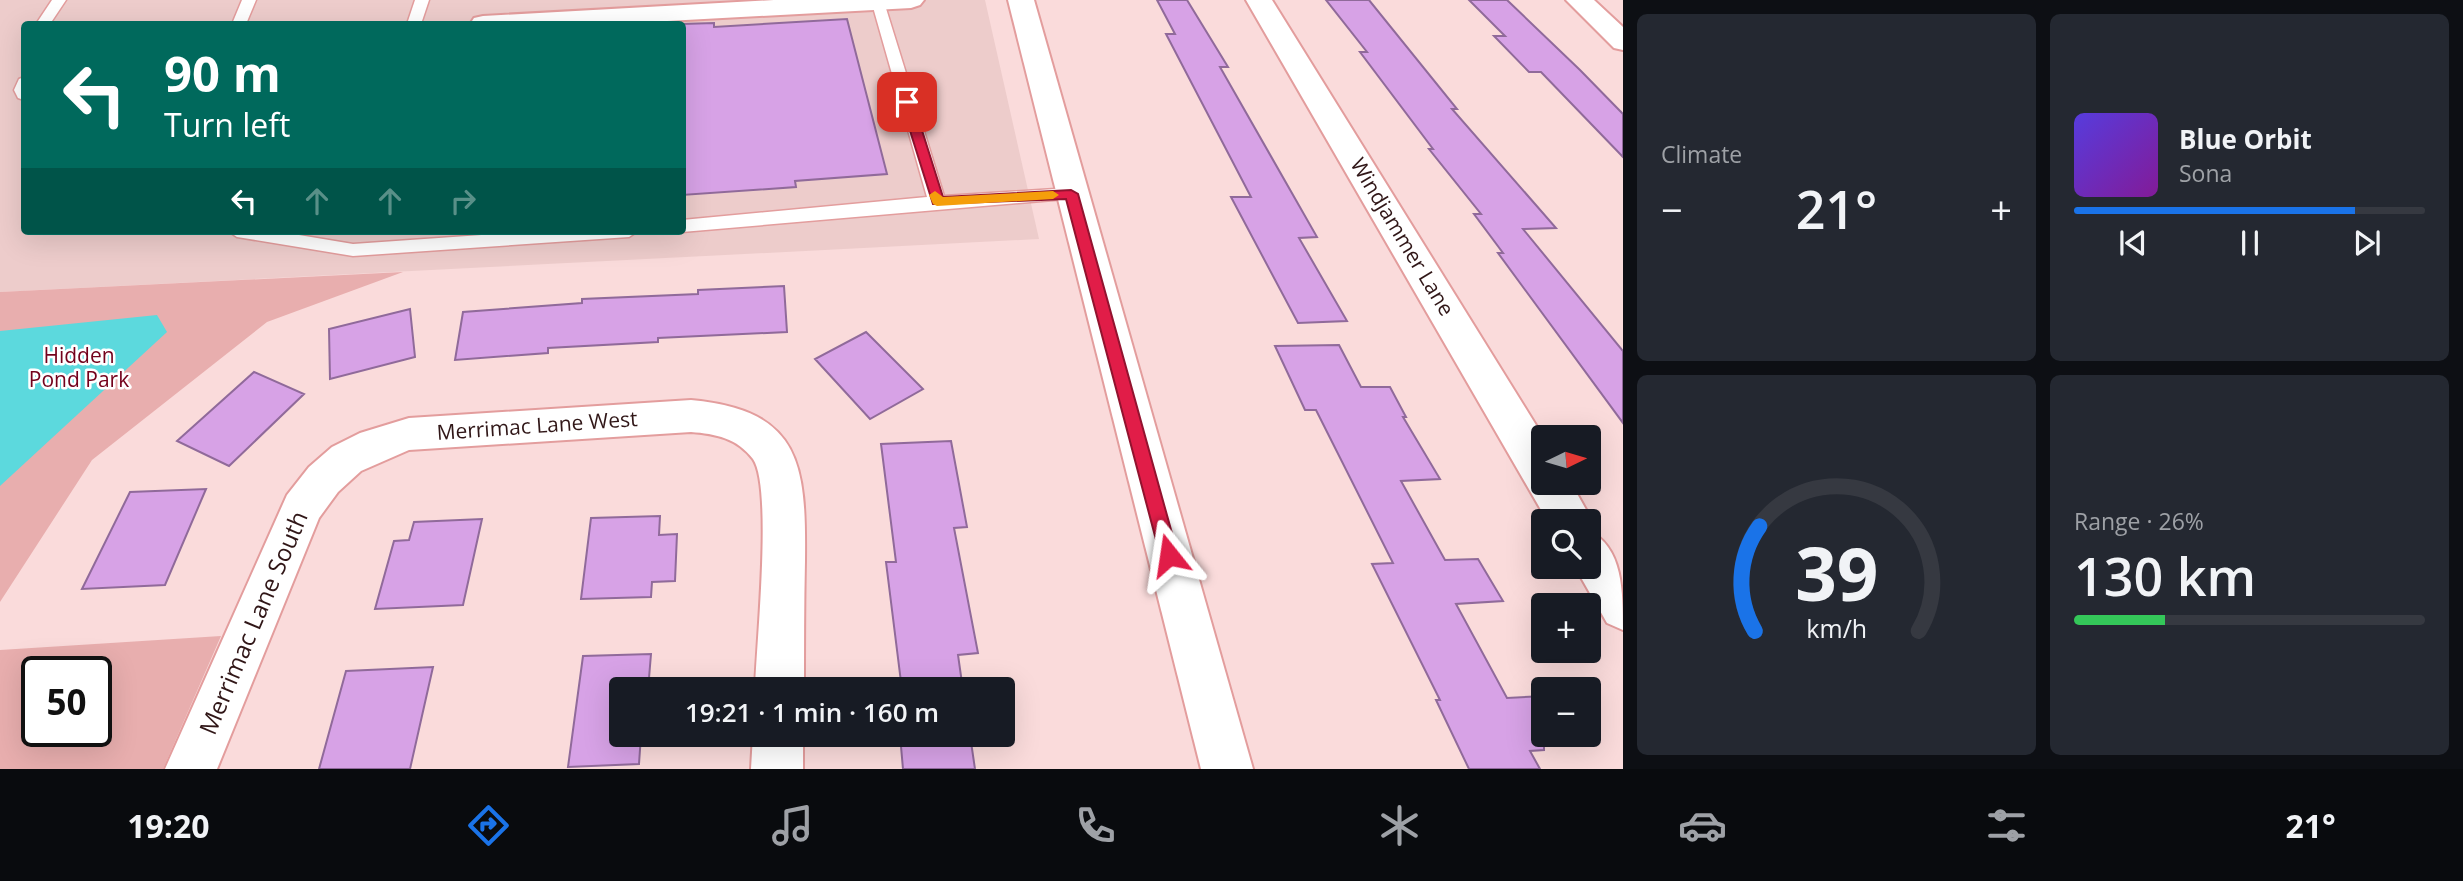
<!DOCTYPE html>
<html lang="en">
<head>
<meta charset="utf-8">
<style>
  body { margin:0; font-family:"Open Sans",sans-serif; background:#242831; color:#f1f3f6; height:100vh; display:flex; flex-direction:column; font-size:26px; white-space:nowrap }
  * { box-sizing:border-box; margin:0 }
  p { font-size:23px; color:#9ea1a6 }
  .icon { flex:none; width:38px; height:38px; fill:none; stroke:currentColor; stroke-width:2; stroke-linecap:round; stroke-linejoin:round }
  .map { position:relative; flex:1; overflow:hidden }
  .side { display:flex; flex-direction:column; gap:14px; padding:14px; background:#0d0f14; width:840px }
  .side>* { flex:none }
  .top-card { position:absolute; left:21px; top:21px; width:665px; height:214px; border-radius:7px; box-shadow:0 7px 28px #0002; background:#00695c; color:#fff; overflow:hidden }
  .needle { width:46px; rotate:85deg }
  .buttons { position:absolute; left:1531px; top:425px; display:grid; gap:14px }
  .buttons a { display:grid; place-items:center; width:70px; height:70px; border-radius:7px; background:#171b24; box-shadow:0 7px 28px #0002; font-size:35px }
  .speed { position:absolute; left:21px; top:656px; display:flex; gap:14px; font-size:35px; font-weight:700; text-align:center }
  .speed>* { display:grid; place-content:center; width:91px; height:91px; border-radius:50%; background:#171b24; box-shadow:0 7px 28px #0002; line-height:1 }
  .speed .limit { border:4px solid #111; border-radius:10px; background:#fff; color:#111 }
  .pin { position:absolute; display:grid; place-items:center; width:60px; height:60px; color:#fff; margin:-30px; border-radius:14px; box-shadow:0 4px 10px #0006 }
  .me { position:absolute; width:77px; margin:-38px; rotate:345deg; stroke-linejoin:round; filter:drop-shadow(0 0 5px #0008) }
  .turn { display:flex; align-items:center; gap:24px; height:147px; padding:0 28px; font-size:32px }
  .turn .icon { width:91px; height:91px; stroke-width:2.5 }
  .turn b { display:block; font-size:49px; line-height:60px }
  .lanes { display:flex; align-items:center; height:66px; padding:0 28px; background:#0003; justify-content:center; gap:35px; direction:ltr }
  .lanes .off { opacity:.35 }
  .big { font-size:52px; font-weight:600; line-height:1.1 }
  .side .tile { flex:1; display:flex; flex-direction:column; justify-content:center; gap:10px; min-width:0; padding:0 24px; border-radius:10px; background:#242831 }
  .side .dial { align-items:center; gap:0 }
  .dial svg { height:182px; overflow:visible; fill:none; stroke:#363941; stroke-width:7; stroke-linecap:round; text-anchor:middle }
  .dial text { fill:#f1f3f6; stroke:none }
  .song { display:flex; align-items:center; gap:21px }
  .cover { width:84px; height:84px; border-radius:10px; background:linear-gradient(135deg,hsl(250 70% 55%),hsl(290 70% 35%)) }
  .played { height:7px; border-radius:4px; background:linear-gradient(90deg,#1a73e8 80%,#363941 80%) }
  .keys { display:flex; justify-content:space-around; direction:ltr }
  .heat { display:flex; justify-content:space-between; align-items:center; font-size:38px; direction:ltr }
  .charge { height:10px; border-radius:5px; background:linear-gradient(90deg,#34c759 26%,#363941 0) }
  .side .tiles { flex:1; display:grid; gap:14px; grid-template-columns:repeat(2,1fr) }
  .trip { position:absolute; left:609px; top:677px; width:406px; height:70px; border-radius:7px; background:#171b24; box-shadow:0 7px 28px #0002; font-weight:600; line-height:70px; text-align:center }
  .dock { display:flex; height:112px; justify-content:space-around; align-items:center; background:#090b0e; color:#9ea1a6 }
  .dock .icon { width:49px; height:49px }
  .dock .on { color:#1a73e8 }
  .dock b { font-size:32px; color:#f1f3f6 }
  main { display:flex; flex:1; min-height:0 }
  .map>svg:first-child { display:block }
</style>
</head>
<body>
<main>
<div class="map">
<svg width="1623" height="769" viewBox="0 0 1623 769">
  <rect width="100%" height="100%" fill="#fadbdb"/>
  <path fill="#edcccb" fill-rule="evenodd" d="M0 0H985L1039 239 0 292ZM24 24H682V231H24Z"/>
  <path fill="#e8aeae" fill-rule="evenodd" d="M403 272 267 322 92 460 0 602V292Z
    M221 636 163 769H0V650ZM37 672H96V732H37Z"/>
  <path fill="#5cd9dd" d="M157 315 167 332 0 486V331Z"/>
  <path fill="#d7a2e6" stroke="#906a9a" stroke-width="2" d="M1157 0H1187L1228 67H1220L1317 237 1299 238 1347 321 1298 323 1231 197H1251L1166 34H1175Z
    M1326 0H1369L1457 109H1452L1556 228 1523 229 1623 351V423L1498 253H1503L1474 214H1481L1429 149H1433L1360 52H1367Z
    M1469 0H1507L1580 70 1623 114V157L1541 72H1529L1494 36H1505Z
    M847 19 887 174 795 181 796 187 682 195V24L714 23V27Z
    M784 286 787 332 658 338V342L548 348V353L455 360 463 312 582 303V299L698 294V290Z
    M410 309 415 357 330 379 329 329Z
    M866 332 923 389 870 419 815 359Z
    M1339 345 1361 387H1390L1406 417H1403L1440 479 1401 481 1445 560 1478 559 1503 601 1456 604 1507 698 1544 696V750L1530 751 1540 769H1469L1436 700H1440L1372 564 1393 563 1316 410H1305L1275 346Z
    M254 372 304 394 229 466 177 441Z
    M951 441 967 527 954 528 978 653 958 655 963 690H902L886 562H896L881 444Z
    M206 489 165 585 82 589 130 492Z
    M660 516 659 535 677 534 675 581 652 582 651 597 581 599 591 518Z
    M482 519 463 605 375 609 394 541 409 540 414 522Z
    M651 654 648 690H621V735H641L639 764 568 767 583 656Z
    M433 667 410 769H319L346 671Z
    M900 735H970L975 769H903Z"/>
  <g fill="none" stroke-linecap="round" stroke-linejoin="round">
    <g stroke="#e39d9d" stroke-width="3">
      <path id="service" d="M52 0H66L50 24H36Z
        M242 0H256L246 24H232Z
        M415 0H429L421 24H407Z
        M871 0 884 2 944 196 1071 188 1077 190 1080 194 1077 198 682 232 678 231H682V220L927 197Z
        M24 77V100L18 98 14 90 19 79Z
        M228 231H275L353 244 540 231H638L629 237 353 256 237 237Z"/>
    </g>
    <g stroke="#e39d9d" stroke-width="4">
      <path id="minor" d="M774 0H924L920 5 911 8 612 24H470L474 18 483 16Z
        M1246 0H1272L1544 438V483H1571L1593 522 1589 530V522H1548Z
        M1566 0H1594L1623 27V50L1614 48Z
        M691 400C802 410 806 466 805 561 804 604 804 647 804 690H755C756 648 773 487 753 459 737 438 716 434 691 432L409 450 361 471 338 492 319 518 217 769H165L287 495 309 467 332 447 360 433 409 418Z
        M1589 531C1623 547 1623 592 1623 630L1607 623 1575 567H1589Z
        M753 735H803V769H751Z"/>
    </g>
    <g stroke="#e39d9d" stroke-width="4">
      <path id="secondary" d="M1008 0H1034L1253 769H1201Z"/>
    </g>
    <use href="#service" fill="#fff" fill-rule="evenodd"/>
    <use href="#minor" fill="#fff" fill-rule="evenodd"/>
    <use href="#secondary" fill="#fff" fill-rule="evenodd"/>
  </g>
  <path fill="#e11d48" stroke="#92132f" stroke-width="2" d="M907 98 913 102 943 197 1071 190 1078 194 1178 555 1175 561 1169 563 1162 561 1160 555 1066 199 933 204 901 102Z"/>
  <path fill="#f59e0b" d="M935 191 943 197 1053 191 1059 195 1053 199 937 206 933 204 929 195Z"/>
  <g text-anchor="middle" stroke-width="5" stroke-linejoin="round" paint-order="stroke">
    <g font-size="21" fill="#301617" stroke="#fff">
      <text transform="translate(1402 237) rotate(59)" y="7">Windjammer Lane</text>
      <text transform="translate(537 426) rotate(-4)" y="7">Merrimac Lane West</text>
    </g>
    <g font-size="21" fill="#73021c" stroke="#fff">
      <text x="79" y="363">Hidden<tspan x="79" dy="24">Pond Park</tspan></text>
    </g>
    <g font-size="24" fill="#301617" stroke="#fff">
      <text transform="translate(254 623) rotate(-67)" y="8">Merrimac Lane South</text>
    </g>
  </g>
</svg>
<div class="buttons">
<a><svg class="needle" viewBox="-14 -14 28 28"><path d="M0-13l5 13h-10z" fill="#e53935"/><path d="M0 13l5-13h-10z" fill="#9ea1a6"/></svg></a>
<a><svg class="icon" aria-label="search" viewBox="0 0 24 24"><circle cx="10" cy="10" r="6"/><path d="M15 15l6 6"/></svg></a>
<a>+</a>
<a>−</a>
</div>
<div class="speed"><div class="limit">50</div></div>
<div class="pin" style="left:907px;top:102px;background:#d93025"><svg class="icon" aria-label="arrive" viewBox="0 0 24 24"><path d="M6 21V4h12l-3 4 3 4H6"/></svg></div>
<svg class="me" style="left:1169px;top:555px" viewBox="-20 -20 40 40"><path d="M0-17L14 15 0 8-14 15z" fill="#e11d48" stroke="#fff" stroke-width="4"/></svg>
<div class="trip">19:21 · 1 min · 160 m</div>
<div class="top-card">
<div class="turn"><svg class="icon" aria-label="left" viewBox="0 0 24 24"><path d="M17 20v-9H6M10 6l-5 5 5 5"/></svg><div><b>90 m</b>Turn left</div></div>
<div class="lanes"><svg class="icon" aria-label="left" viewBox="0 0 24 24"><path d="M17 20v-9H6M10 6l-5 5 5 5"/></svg><svg class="icon off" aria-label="ahead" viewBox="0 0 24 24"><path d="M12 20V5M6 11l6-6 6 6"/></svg><svg class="icon off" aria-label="ahead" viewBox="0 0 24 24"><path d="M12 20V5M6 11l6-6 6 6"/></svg><svg class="icon off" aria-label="right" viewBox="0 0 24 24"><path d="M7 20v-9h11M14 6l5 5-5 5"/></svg></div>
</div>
</div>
<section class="side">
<div class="tiles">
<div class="tile"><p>Climate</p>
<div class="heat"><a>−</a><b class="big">21°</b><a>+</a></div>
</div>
<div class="tile">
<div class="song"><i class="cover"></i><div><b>Blue Orbit</b><p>Sona</p></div></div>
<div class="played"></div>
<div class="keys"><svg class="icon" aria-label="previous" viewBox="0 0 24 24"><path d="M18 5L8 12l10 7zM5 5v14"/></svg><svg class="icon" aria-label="pause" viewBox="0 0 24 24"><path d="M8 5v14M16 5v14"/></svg><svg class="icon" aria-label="next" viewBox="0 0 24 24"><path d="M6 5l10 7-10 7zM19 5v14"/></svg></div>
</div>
<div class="tile dial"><svg viewBox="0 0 100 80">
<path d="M14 69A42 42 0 1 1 86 69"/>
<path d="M14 69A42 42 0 0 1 16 23" stroke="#1a73e8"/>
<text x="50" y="56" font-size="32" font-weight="700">39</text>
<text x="50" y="72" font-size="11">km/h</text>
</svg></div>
<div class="tile"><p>Range · 26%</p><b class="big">130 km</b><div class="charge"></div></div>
</div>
</section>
</main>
<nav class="dock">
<b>19:20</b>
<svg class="icon on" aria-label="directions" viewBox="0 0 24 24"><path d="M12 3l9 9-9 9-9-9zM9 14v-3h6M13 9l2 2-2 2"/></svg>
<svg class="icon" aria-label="music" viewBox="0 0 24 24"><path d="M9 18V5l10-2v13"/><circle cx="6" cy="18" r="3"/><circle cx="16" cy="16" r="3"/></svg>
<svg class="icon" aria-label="phone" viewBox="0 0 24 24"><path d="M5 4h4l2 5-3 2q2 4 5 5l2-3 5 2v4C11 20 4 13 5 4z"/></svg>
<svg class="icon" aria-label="climate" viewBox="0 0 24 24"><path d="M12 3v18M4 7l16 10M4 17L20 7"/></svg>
<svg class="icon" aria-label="car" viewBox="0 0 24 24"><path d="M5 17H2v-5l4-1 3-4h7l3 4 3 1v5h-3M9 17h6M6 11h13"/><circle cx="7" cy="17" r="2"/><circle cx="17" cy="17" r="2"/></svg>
<svg class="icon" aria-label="filters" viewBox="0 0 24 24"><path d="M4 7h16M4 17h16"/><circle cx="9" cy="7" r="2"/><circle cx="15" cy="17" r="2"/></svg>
<b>21°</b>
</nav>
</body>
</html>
